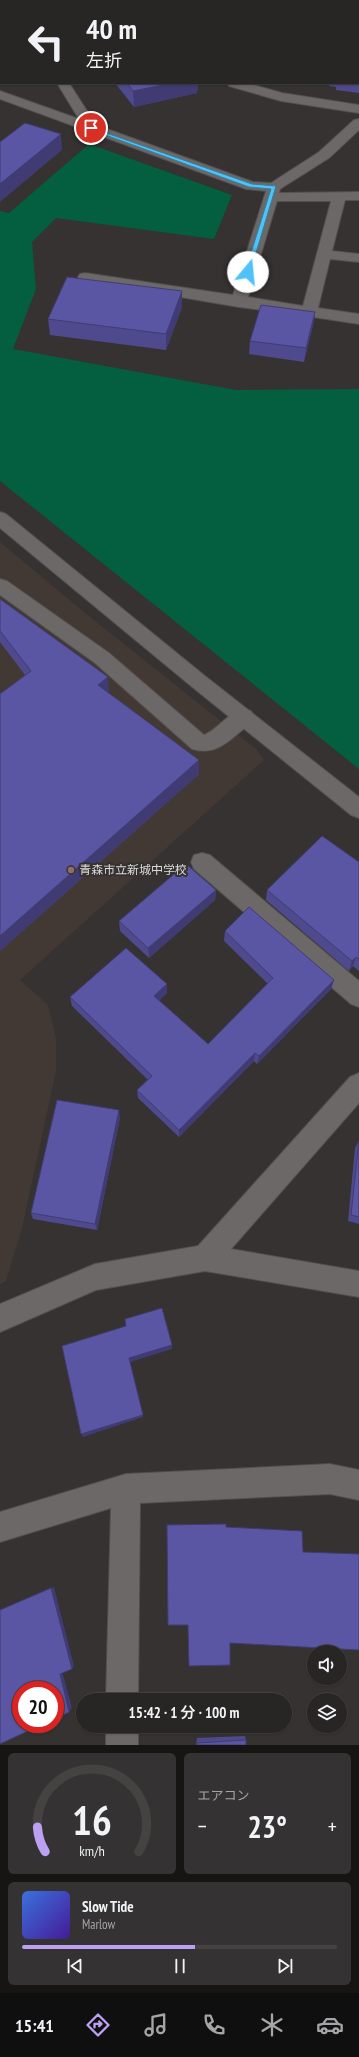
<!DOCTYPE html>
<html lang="ja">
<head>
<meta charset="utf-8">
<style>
  body { margin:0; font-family:"PT Sans Narrow","Noto Sans JP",sans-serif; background:#343232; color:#f1f3f6; height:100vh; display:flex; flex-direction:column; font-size:15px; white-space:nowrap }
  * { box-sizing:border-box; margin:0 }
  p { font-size:13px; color:#a5a5a7 }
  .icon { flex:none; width:22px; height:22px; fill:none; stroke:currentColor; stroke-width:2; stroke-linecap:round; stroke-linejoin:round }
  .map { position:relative; height:1745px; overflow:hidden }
  .sheet { display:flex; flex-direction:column; gap:8px; padding:8px; background:#161514; flex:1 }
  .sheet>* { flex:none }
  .banner { position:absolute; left:0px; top:0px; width:359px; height:84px; box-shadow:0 1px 3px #0004,0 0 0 1px #444342; background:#282625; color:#f1f3f6; overflow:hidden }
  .buttons { position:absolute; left:307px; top:1645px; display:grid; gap:8px }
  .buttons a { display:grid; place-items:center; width:40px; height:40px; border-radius:50%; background:#282625; box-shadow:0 1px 3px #0004,0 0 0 1px #444342; font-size:20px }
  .speed { position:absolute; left:12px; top:1681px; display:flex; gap:8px; font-size:20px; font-weight:700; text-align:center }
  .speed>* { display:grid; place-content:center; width:52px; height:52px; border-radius:50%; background:#282625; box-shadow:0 1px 3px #0004,0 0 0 1px #444342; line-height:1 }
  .speed .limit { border:6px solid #d22; background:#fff; color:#111 }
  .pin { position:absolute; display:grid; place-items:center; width:34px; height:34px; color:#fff; margin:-17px; border:2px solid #fff; border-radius:50%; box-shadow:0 1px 4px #0007 }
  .me { position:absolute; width:44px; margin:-22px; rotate:17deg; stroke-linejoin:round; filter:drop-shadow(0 0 3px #0008) }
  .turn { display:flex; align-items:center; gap:14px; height:84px; padding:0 20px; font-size:18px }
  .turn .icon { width:52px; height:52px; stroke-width:2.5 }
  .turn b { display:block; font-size:28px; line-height:34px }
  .big { font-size:30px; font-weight:600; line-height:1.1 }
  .sheet .widget { flex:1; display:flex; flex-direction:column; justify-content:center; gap:6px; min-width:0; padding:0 14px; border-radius:6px; background:#343232 }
  .sheet .dial { align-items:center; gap:0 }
  .dial svg { height:104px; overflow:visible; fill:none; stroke:#444342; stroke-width:7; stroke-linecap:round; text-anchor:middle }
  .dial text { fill:#f1f3f6; stroke:none }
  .song { display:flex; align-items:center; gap:12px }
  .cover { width:48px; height:48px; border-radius:6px; background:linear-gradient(135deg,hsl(220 70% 55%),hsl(260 70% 35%)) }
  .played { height:4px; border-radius:2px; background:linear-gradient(90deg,#bca0f2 55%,#444342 55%) }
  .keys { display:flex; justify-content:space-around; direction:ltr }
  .heat { display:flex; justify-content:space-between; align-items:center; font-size:22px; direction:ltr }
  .sheet .tiles { flex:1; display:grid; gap:8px; grid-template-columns:1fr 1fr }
  .widget:last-child { grid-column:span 2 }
  .trip { position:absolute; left:76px; top:1693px; width:216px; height:40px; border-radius:20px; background:#282625; box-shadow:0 1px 3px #0004,0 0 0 1px #444342; font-weight:600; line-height:40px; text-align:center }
  .tabs { display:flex; height:64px; justify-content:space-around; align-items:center; background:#100f0f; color:#a5a5a7 }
  .tabs .icon { width:28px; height:28px }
  .tabs .current { color:#bca0f2 }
  .tabs b { font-size:18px; color:#f1f3f6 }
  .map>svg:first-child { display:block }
</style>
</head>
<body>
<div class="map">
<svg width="359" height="1745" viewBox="0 0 359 1745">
  <rect width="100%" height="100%" fill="#353231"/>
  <path fill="#423934" d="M0 542 85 613 256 749 264 760 20 980 48 1005 56 1038V1071L22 1228 6 1281 0 1284Z"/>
  <path fill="#035f40" d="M193 0H359V24L358 1Z
    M89 144 232 195 214 239 56 218 32 242 36 289 13 349 236 390 359 389V769L0 481V211L9 213Z"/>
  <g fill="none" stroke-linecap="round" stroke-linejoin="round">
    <g stroke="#524f4e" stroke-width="2">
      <path id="lane" d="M130 0H142L143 1H131Z
        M57 83H69L96 125 253 182 271 183 319 152 354 120 359 119V130L329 158 280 189 279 193 359 192V200H345L332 251 359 254V262L330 259 318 308 359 314V324L313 317 309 318 303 315 239 307 80 280 78 277 80 274 85 273 233 295 266 191 246 189 0 99V91L79 119ZM277 201H331L303 306 248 297Z
        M227 83H247L282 93 359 105V113L281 101 229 86Z
        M0 579 7 581 109 653 204 735C220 729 232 705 251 711L254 717 251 723C231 738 218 757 192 749L95 663 0 595Z
        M202 853 210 855 359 981V1007L351 1004 194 869 191 862 194 855Z"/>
    </g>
    <g stroke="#524f4e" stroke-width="2">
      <path id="street" d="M0 512 6 514 205 676 359 797V818L351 815 191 686 0 528Z
        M359 1073V1103L231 1249 359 1271V1297L205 1271 96 1290 0 1332V1304L95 1264 198 1246 350 1077Z
        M330 1464 359 1470V1500L330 1494 140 1503 138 1700H106L111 1508 0 1542V1512L126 1474Z
        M106 1726H138V1745H106Z"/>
    </g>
    <use href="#lane" fill="#6c6867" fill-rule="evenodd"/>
    <use href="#street" fill="#6c6867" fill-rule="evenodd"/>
  </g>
  <path fill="#4e4a8d" d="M358 36H359V93L336 90V87L329 86 330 83H358Z
    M115 83H198L197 93 134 107Z
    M182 291V307L166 350 50 335 48 319Z
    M315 312 313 325 304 362 249 354 250 341Z
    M0 599 109 692 108 693 199 760V774L0 951V694L25 675 0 642Z
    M359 862V971L353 966 349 971 266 900 267 890Z
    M216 890 215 900 149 958 120 931 119 921Z
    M225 931 334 980 331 989 257 1064 254 1061 179 1137 138 1098 137 1090 148 1080 72 1006 70 997 167 993 159 1000 208 1044 268 984 224 941Z
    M120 1118 97 1230 33 1219 31 1213Z
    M359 1141V1224L348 1221 355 1148Z
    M245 1736 246 1740V1745H196L197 1738Z"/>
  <path fill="#403c73" d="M173 83H198L197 93 134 107 133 91Z
    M61 134 62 150 0 202V184Z
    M182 291V307L166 350V334Z
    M315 312 313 325 304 362 306 348Z
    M108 677 109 692 99 700 98 685Z
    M199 760V774L0 951V936Z
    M216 890 215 900 149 958 148 948Z
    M356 957 353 966 349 971 352 961Z
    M334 980 331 989 257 1064 259 1056Z
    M167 984V993L155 1005 154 996Z
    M255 1053 254 1061 179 1137V1130Z
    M119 1110 120 1118 97 1230 95 1224Z
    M172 1345V1349L130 1362 143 1417 83 1437 81 1434 129 1358Z
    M54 1587 74 1666 72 1669 51 1588Z
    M62 1671 72 1708 69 1712 60 1674Z"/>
  <path fill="#5b56a4" stroke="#403c73" d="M358 36H359V76H358Z
    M127 83H173L133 91Z
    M25 123 61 134 0 184V142Z
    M67 277 182 291 166 334 48 319Z
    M261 305 315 312 306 348 250 341Z
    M0 599 108 677 98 685 199 760 0 936V694L31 671 0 631Z
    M322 836 359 862V959L356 957 352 961 267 890Z
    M186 864 216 890 148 948 119 921Z
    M249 907 334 980 259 1056 255 1053 179 1130 137 1090 152 1076 70 997 126 948 167 984 154 996 208 1044 273 978 225 931Z
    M57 1100 119 1110 95 1224 31 1213Z
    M359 1141V1217L351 1215Z
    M162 1308 172 1345 129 1358 143 1415 81 1434 62 1346 126 1326 125 1319Z
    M226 1524V1527L302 1531 303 1552 359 1554V1650L230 1643V1665L189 1666 188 1625H168L167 1525Z
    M51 1588 72 1669 60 1674 69 1712 55 1719V1690H21V1724H43L0 1744V1610Z
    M246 1740V1745H197V1743Z"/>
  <path fill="#4fc3f7" stroke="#337fa1" d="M89 127 252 184 276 186 250 273 245 272 271 189 249 187 89 129Z"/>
  <circle fill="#8d6e63" stroke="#353231" stroke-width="1.5" cx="71" cy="870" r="4"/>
  <g text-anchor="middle" stroke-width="4" stroke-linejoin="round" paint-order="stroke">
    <g font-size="12" fill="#dbd9d8" stroke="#353231" text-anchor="start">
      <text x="79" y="874">青森市立新城中学校</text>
    </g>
  </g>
</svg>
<div class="buttons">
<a><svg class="icon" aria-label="sound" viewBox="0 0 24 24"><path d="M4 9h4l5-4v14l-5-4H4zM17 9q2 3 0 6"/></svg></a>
<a><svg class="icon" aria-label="layers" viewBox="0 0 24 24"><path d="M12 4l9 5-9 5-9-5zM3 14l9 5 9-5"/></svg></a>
</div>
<div class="speed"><div class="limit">20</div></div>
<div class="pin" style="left:91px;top:128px;background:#d93025"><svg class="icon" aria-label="arrive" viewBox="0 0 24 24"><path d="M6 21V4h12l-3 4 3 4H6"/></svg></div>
<svg class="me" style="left:248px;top:272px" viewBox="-20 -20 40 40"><circle r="19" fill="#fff"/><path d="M0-13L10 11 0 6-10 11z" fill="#4fc3f7"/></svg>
<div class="trip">15:42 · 1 分 · 100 m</div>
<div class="banner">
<div class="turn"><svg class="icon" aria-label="left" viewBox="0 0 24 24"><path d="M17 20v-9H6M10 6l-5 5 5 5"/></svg><div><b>40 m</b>左折</div></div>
</div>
</div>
<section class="sheet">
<div class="tiles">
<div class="widget dial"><svg viewBox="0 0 100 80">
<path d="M14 69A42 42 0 1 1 86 69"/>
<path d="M14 69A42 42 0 0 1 8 50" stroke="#bca0f2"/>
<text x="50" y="56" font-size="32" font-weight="700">16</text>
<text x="50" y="72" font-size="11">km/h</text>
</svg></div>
<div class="widget"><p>エアコン</p>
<div class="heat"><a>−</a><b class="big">23°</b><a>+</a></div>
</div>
<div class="widget">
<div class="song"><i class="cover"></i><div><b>Slow Tide</b><p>Marlow</p></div></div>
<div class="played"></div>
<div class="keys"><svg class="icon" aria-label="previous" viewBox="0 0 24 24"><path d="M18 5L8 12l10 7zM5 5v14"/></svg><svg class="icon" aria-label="pause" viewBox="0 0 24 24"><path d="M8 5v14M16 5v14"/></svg><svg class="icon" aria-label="next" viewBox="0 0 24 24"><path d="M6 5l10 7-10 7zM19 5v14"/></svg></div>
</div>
</div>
</section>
<nav class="tabs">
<b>15:41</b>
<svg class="icon current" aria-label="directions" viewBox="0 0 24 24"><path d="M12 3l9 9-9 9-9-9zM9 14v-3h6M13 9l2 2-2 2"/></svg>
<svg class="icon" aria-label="music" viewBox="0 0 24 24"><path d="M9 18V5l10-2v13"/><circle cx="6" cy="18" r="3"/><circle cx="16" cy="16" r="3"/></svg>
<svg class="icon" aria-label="phone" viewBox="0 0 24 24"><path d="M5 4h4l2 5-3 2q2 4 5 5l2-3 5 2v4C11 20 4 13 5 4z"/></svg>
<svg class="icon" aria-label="climate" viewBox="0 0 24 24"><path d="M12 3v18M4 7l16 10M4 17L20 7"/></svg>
<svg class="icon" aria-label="car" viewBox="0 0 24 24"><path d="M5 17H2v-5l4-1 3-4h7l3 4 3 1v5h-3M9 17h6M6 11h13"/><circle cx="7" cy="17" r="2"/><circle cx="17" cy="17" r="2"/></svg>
</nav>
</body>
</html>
